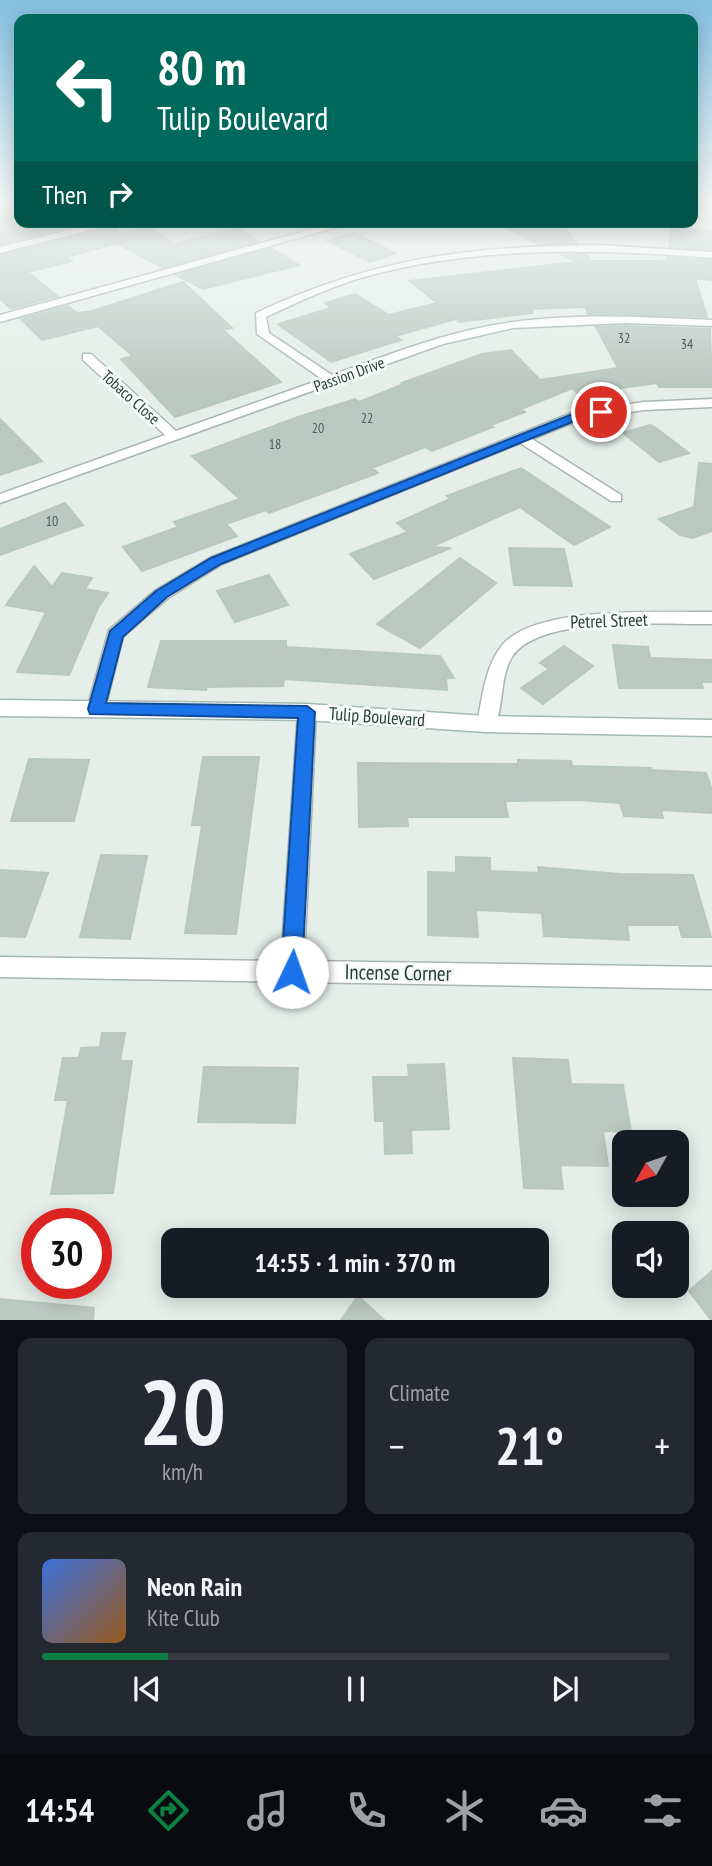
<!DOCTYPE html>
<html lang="en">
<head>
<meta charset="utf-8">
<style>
  body { margin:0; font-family:"PT Sans Narrow",sans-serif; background:#242831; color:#f1f3f6; height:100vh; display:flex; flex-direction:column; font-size:26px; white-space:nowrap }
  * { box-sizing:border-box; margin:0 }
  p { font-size:23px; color:#9ea1a6 }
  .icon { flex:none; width:38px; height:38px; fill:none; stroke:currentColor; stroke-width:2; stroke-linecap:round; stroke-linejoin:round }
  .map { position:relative; height:1320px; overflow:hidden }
  .drawer { display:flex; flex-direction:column; gap:18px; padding:18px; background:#0d0f14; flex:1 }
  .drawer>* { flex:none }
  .banner { position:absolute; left:14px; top:14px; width:684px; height:214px; border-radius:14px; box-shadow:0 4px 18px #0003; background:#00695c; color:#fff; overflow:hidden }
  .needle { width:46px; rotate:230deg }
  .tools { position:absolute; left:612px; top:1130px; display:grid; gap:14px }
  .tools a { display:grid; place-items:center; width:77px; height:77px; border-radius:14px; background:#171b24; box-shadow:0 4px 18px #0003; font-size:35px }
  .speed { position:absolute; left:21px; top:1208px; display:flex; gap:14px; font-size:35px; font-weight:700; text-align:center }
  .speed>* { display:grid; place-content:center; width:91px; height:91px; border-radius:50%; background:#171b24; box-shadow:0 4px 18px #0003; line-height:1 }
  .speed .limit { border:10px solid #d22; background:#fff; color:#111 }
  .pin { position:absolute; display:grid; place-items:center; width:60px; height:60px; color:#fff; margin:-30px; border:4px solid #fff; border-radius:50%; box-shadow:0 2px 7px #0007 }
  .me { position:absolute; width:77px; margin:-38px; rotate:3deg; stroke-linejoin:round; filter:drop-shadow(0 0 5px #0008) }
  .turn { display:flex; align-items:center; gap:24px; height:147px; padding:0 28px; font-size:32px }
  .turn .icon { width:91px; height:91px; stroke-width:2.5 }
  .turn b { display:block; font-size:49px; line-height:60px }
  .then { display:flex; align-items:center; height:66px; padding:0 28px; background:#0003; gap:14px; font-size:26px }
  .big { font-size:52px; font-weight:600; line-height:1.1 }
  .drawer .card { flex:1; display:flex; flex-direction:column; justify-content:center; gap:10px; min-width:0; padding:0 24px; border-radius:14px; background:#242831 }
  .drawer .dial { align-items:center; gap:0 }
  .dial b { font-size:91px; line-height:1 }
  .song { display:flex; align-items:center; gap:21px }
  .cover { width:84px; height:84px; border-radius:10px; background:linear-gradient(135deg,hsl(220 70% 55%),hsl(30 70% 35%)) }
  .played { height:7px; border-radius:4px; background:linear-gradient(90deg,#0b8043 20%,#363941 20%) }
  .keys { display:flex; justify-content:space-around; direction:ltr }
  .heat { display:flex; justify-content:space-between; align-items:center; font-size:38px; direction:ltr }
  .drawer .tiles { flex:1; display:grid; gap:18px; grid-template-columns:1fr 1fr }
  .card:last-child { grid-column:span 2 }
  .trip { position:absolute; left:161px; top:1228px; width:388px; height:70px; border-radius:14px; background:#171b24; box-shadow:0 4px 18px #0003; font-weight:600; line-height:70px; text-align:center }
  .tab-bar { display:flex; height:112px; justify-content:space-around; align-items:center; background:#090b0e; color:#9ea1a6 }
  .tab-bar .icon { width:49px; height:49px }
  .tab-bar .on { color:#0b8043 }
  .tab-bar b { font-size:32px; color:#f1f3f6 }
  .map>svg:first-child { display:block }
</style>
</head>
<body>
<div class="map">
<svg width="712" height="1320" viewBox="0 0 712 1320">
  <rect width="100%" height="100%" fill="#e5eee9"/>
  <path fill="#bac9c2" stroke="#b7c8bf" stroke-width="2" d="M0 203H19V222H91L0 244Z
    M493 222H559L577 243 539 244Z
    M117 226 118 234 149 227 174 244 237 228 259 241 163 268 117 243 67 257 72 261 28 272 57 296 11 309 0 299V255Z
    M672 227 712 231V249L669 247Z
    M354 233 381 246 395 253 370 262 328 241Z
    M271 248 299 265 203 289 176 275Z
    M587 254 592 261H667V257L712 261V280L695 278 707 317 588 314 585 307 531 309 533 313 459 322 456 319 395 336 401 340 331 362 278 324 331 308 325 303 355 294 389 315 437 303 410 281 577 262 561 255Z
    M183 282 232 328 223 330 281 382 175 417 121 359 133 356 98 326 42 340 21 319 68 306 77 313 92 311Z
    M626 326 710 329 712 387H659L657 383 578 394 573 388 521 409 525 412 491 425 493 427 432 451 425 447 372 468 378 473 269 513 266 510 226 524 237 536 142 571 123 547 178 527 174 522 240 499 192 456 301 416 355 399 359 402 404 384 402 383 482 354 511 350 540 380 618 368 596 327Z
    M0 419 42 461 0 475Z
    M650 425 656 428 689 453 659 462 623 433Z
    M699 463 712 464V531L693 538 680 535 659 519 694 507Z
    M521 468 610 527 574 545 520 507 431 547 451 548 374 579 350 554 408 532 397 523 450 499 447 496Z
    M65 503 83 525 0 555V529Z
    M509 548 564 549 572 586 514 585Z
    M460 558 496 583 420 648 377 624Z
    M34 566 52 587 62 573 92 578 85 589 108 593 98 608 69 675 17 672 46 612 6 605Z
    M269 575 288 605 235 622 217 591Z
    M161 641H286V647L440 656 454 678H446L447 690 284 679 283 686 207 687 206 690 148 687Z
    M613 645 648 647 650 658 712 660V682H701L703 688H619Z
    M564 646 593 666 543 704 521 688 549 669 540 663Z
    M203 757H259L236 934 185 933 202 825H192Z
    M29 759 89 760 74 821H11Z
    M518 760 571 761 572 766 651 768 652 770 706 773 712 790V813L661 810 663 818 624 816 620 803 578 800 505 801 508 817H407L408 826 359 827 358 763 518 764Z
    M101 855 147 856 130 939 80 937Z
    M456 857 490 858V871L539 873 538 867 619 874 693 875 711 937H682L679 925H627L629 940 544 936 542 913 476 910 478 937 428 935V872L456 873Z
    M0 870 48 873 25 937 0 936Z
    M102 1033H125L120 1061H132L113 1193 51 1194 68 1100H55L63 1058H79L81 1048 100 1047Z
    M513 1058 568 1060 571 1084 623 1085 631 1132 603 1131 608 1166 560 1165 563 1189 524 1188Z
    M444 1064 449 1129 411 1130 412 1153 385 1154 384 1121H375L373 1077H409L408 1065Z
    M204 1067 298 1068 295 1123 198 1122Z
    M712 1271V1320H711L689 1291Z
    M358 1296 384 1320H341Z
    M0 1299 94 1308 93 1320H0Z"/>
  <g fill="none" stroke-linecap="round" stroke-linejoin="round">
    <g stroke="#a7b6b0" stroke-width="3">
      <path id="street" d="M103 222H121L0 253V247Z
        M338 222H355L0 322V315Z
        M598 245 712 252V258C598 249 482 246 371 275 334 285 300 301 266 317L269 333 332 375C391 354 450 330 513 322 578 313 646 317 712 320V326L626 323 513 328 443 344 0 503V494L165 435 83 360V354H91L176 431 322 379 257 334 256 313C374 258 469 246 598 245Z
        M712 399V407L644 410 582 419 532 439 621 495V501H611L520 443 222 564 168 598 123 636 105 709 102 714H90L87 709 109 630 156 590 210 558 574 412 644 402Z
        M712 612V624C664 625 539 614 512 657 499 678 505 707 493 729H479L477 724C482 698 485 669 500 648 531 604 661 613 712 612Z
        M307 705 314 707 316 712 304 961 712 967V989L0 977V957L281 961 298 712 300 707Z"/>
    </g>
    <g stroke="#a3bab0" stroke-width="3">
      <path id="secondary" d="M0 700 307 704 486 716 712 720V736L486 732 307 720 0 716Z"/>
    </g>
    <use href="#street" fill="#fff" fill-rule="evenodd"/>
    <use href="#secondary" fill="#fff" fill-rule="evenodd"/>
  </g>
  <linearGradient id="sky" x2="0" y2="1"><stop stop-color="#83bfe0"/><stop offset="0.52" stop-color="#f3f7f5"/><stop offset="1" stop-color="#f3f7f5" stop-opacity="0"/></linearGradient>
  <rect width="712" height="388" fill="url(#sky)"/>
  <path fill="#1a73e8" stroke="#114b97" stroke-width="2" d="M601 408 605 409V414L582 418 221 564 167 597 123 637 106 703 307 706 315 712 302 972 299 978 292 981 284 978 281 972 298 718 90 714 88 709 110 631 156 591 211 558 575 413Z"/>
  <g text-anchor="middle" stroke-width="6" stroke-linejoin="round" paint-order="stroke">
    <g font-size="14" fill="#4a6259">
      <text x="624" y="343">32</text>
      <text x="687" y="349">34</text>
      <text x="367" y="423">22</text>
      <text x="318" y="433">20</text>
      <text x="275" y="449">18</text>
      <text x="52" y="526">10</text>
    </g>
    <g font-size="16" fill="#244036" stroke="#f6faf7">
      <text transform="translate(349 374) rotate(-20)" y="6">Passion Drive</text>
      <text transform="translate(131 397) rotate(42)" y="6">Tobaco Close</text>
    </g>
    <g font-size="18" fill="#244036" stroke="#f6faf7">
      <text transform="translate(609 621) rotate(-2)" y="6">Petrel Street</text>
      <text transform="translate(377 717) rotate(4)" y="6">Tulip Boulevard</text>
    </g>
    <g font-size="21" fill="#244036" stroke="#f6faf7">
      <text transform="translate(398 973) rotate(1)" y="7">Incense Corner</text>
    </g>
  </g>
</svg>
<div class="tools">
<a><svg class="needle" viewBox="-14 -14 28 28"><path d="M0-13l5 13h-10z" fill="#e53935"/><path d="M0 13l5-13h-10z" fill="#9ea1a6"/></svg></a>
<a><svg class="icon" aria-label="sound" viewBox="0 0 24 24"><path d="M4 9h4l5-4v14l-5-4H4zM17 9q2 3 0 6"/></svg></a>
</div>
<div class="speed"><div class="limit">30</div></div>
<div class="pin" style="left:601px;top:412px;background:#d93025"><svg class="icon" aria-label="arrive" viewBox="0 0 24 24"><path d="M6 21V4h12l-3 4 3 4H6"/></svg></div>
<svg class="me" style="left:292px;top:972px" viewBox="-20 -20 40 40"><circle r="19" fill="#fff"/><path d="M0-13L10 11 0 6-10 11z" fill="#1a73e8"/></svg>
<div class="trip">14:55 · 1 min · 370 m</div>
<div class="banner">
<div class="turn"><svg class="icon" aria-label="left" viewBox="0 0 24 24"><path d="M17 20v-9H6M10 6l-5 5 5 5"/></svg><div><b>80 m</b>Tulip Boulevard</div></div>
<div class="then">Then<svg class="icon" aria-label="right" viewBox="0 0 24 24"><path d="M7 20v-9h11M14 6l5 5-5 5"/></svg></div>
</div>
</div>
<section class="drawer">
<div class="tiles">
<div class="card dial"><b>20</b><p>km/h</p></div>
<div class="card"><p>Climate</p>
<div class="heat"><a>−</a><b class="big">21°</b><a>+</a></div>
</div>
<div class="card">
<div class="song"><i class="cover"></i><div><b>Neon Rain</b><p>Kite Club</p></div></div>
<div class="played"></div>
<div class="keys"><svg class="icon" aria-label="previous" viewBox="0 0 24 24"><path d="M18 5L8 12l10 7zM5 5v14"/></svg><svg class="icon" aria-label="pause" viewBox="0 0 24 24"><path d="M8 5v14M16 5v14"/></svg><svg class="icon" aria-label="next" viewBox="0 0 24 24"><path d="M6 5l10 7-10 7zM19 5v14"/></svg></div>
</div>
</div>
</section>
<nav class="tab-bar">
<b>14:54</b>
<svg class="icon on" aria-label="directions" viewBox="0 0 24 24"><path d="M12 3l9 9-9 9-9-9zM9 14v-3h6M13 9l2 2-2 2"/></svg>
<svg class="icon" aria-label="music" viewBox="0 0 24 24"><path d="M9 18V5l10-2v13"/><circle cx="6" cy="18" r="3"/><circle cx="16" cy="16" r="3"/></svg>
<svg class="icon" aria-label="phone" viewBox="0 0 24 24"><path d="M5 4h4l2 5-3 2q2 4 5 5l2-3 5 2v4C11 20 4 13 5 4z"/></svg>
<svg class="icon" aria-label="climate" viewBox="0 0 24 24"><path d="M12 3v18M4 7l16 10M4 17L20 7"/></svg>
<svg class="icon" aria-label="car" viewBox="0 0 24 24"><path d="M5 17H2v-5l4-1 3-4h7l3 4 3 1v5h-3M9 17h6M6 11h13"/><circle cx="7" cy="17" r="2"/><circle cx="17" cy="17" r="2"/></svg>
<svg class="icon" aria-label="filters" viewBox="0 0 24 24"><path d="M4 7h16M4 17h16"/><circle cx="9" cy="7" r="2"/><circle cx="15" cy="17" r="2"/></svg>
</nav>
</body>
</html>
